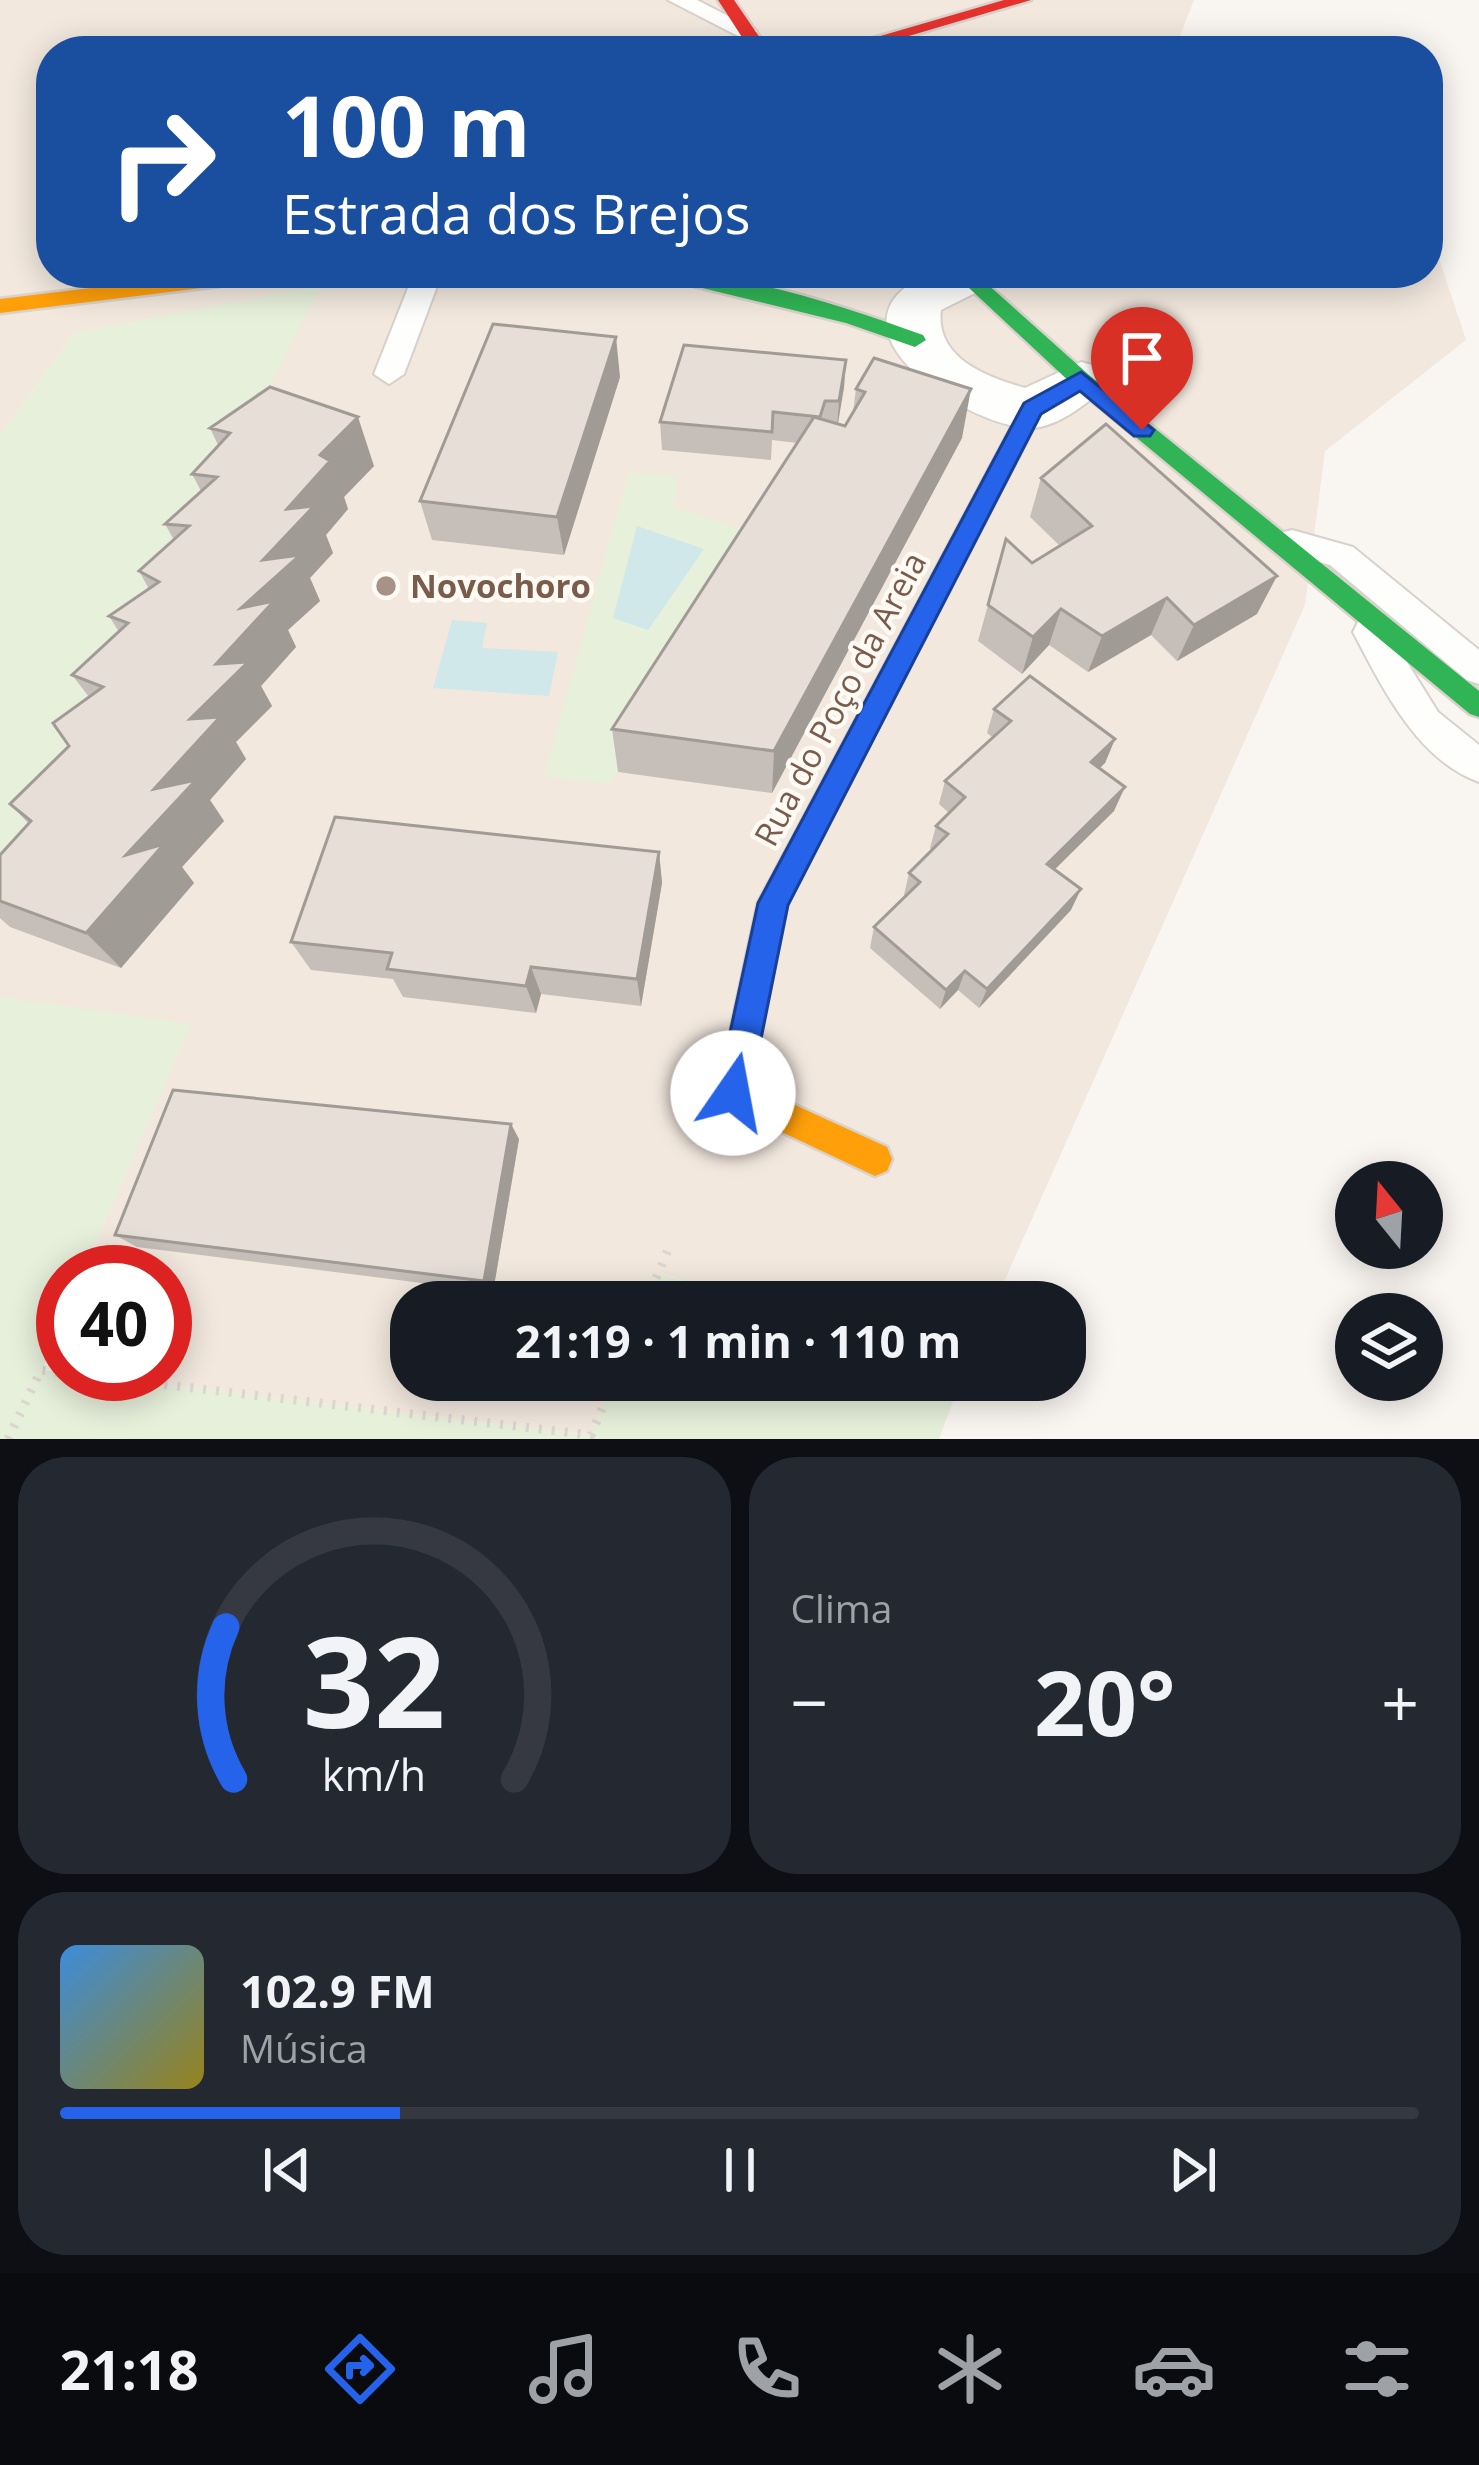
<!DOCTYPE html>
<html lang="pt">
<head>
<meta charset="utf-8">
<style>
  body { margin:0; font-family:"Open Sans",sans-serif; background:#242831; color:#f1f3f6; height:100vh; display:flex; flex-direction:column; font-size:45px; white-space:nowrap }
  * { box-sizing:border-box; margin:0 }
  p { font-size:39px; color:#9ea1a6 }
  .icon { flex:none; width:66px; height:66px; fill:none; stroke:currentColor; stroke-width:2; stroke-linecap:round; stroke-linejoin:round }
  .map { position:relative; height:1439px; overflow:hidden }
  .drawer { display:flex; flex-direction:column; gap:18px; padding:18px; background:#0d0f14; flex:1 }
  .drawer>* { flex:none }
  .top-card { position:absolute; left:36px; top:36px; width:1407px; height:252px; border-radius:48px; box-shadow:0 6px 30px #0003; background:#1a4fa0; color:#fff; overflow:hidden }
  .needle { width:78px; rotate:342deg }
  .controls { position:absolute; left:1335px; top:1161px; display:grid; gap:24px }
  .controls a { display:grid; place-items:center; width:108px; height:108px; border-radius:50%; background:#171b24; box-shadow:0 6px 30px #0003; font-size:60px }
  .speed { position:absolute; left:36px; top:1245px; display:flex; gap:24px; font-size:60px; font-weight:700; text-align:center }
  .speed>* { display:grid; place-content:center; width:156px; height:156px; border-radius:50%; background:#171b24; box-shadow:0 6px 30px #0003; line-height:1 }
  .speed .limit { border:18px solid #d22; background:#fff; color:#111 }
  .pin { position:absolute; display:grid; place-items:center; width:102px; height:102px; color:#fff; margin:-123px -51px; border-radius:50% 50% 50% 0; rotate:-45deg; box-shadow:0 0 12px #0007 }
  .pin .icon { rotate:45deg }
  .me { position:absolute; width:132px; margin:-66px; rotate:12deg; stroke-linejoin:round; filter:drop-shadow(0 0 9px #0008) }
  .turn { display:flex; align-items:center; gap:42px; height:252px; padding:0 48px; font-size:54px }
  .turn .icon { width:156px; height:156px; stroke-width:2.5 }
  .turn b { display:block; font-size:84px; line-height:102px }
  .big { font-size:90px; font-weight:700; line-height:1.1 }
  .drawer .card { flex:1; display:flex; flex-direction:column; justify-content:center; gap:18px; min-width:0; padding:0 42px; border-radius:48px; background:#242831 }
  .drawer .dial { align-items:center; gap:0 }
  .dial svg { height:312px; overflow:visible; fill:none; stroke:#363941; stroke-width:7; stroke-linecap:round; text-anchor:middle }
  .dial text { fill:#f1f3f6; stroke:none }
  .song { display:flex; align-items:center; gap:36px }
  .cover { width:144px; height:144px; border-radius:18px; background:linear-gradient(135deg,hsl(210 70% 55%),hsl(50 70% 35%)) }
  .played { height:12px; border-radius:6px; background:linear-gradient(90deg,#2563eb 25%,#363941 25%) }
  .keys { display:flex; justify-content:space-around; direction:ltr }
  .heat { display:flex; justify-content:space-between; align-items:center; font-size:66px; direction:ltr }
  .drawer .tiles { flex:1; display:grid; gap:18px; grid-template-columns:1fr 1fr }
  .card:last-child { grid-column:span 2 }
  .trip { position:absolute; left:390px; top:1281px; width:696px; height:120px; border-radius:48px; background:#171b24; box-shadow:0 6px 30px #0003; font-weight:700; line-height:120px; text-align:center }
  .dock { display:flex; height:192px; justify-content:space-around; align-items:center; background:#090b0e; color:#9ea1a6 }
  .dock .icon { width:84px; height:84px }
  .dock .selected { color:#2563eb }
  .dock b { font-size:54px; color:#f1f3f6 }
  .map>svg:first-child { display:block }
</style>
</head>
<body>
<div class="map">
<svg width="1479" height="1439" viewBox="0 0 1479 1439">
  <rect width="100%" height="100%" fill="#f9f5f0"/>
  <path fill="#f2e8de" d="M0 0H1194L1174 51H51V273H1428V225L1466 340 1325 451 1305 605 995 1302H743L661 1273 648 1302H411V1380H614L591 1435 74 1374H165V1272H83L190 1025 0 1003V896L320 287 74 333 0 436Z"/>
  <path fill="#e7f0db" d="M321 286 0 914V436L74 333Z
    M629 472 676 476 675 507 766 537 610 784 544 776Z
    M0 997 191 1024 83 1272H63V1319L42 1370 590 1435 614 1380H961L939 1439H0Z
    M660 1273 743 1302H648Z"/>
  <path fill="#d0e8ea" d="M637 526 704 549 648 630 613 618Z
    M452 620 487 623 482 648 558 652 549 696 433 688Z"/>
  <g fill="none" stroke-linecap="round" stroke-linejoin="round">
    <g stroke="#d7d1cb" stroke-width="4">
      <path id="lane" d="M668 0H697L757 31 754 36H738Z
        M414 273H442L404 374 389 384 374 374Z
        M1292 530 1353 547 1479 650V684L1467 680 1330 565 1280 551 1276 542 1280 533Z
        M1370 618 1382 622 1438 712 1479 745V782C1417 760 1382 687 1353 632L1358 622Z"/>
    </g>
    <g stroke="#d7d1cb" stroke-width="4">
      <path id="street" d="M931 273H990L992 277 985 288 941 310C935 358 986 377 1025 388L1081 362 1100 367 1108 380C1096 400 1056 428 1031 428 962 426 812 323 931 273Z"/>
    </g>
    <g stroke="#d9d2cb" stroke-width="5">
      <path id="fast" d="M658 273C746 273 840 305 923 335L926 340 915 347 846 323 661 278Z
        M953 273H975L1089 375 1479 691V717L1470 714 1073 385Z
        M1032 401 1043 409 890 705H872L868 697 872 689 1021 409Z"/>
    </g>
    <g stroke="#d9d2cb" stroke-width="5">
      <path id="slow" d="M214 273H277L267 280 0 313V299Z
        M881 686 890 689 894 697 787 905 751 1085 887 1147 892 1159 887 1171 875 1176 722 1104 717 1093 758 903 872 689Z"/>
    </g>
    <g stroke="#d9d2cb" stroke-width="5">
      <path id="jam" d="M718 0H734L769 51H751Z
        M1004 0H1031L858 51H829Z"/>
    </g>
    <path stroke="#dcd5d0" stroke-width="9" stroke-dasharray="3 10" stroke-linecap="butt" d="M646 1302 668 1250
      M74 1374 591 1435 614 1380
      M8 1439 41 1370 63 1373"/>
    <use href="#lane" fill="#fefefd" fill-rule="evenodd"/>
    <use href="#street" fill="#fefefd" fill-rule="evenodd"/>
    <use href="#fast" fill="#30b455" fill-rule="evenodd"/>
    <use href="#slow" fill="#ff9f0a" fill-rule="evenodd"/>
    <use href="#jam" fill="#e5322d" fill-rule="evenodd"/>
  </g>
  <path fill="#c6bfb9" d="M874 358 962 438 772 793 618 772 612 729 797 443 772 440 771 460 662 450 660 422 846 360 838 424 845 426 853 412 856 389Z
    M620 377 564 555 432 540 420 501Z
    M210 428 374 466 344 497 348 509 326 535 333 553 310 578 320 601 288 630 296 647 261 686 272 706 236 742 246 759 210 800 224 821 182 867 194 883 121 968 10 927 0 918V855L29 824 10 804 69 746 89 697 72 675 119 632 109 616 149 589 139 571 174 540 165 524 201 491 192 474 218 445Z
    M1041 478 1257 614 1177 661 1151 635 1088 672 1049 645 1022 674 978 641 988 605 1032 563 1060 546 1030 517Z
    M994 709 1115 739 1105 763 1100 768 1114 811 1054 869 1071 910 979 1008 958 990 940 1009 870 948 874 927 906 896 904 895 909 873 932 850 930 848 936 826 949 813 939 804 945 781 992 737 987 733Z
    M659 852 662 883 641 1006 541 994 536 1013 403 997 393 979 311 970 291 942Z
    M519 1139 493 1292 137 1247 115 1235Z"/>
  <path fill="#a19b96" d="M616 337 620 377 564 555 557 517Z
    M846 360 844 388 837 429 839 401Z
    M971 389 962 438 772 793 774 751Z
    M358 417 374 466 344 497 348 509 326 535 333 553 310 578 320 601 288 630 296 647 261 686 272 706 236 742 246 759 210 800 224 821 182 867 194 883 121 968 86 933 126 855 154 789 216 664 287 509 320 455Z
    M1277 576 1257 614 1177 661 1194 625Z
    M1167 598 1151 635 1088 672 1102 636Z
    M1061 609 1049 645 1022 674 1033 637Z
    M1115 739 1105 763 1081 785 1091 762Z
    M1125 787 1114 811 1038 886 1047 864Z
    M659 852 662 883 641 1006 637 979Z
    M1081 889 1071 910 979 1008 987 989Z
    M531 967 541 994 536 1013 526 986Z
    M965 971 958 990 940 1009 946 990Z
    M511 1124 519 1139 493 1292 484 1281Z"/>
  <path fill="#e6ded7" stroke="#a19b96" stroke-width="3" d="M493 324 616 337 557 517 420 501Z
    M684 345 846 360 839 401H825L820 417 773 412 772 432 660 422Z
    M874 358 971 389 774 751 612 729 814 417 845 426 865 392 856 389Z
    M270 387 358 417 320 455 330 461 287 509 314 506 263 560 300 555 241 608 274 601 216 664 248 662 190 719 220 717 154 789 196 780 126 855 164 844 86 933 0 901V855L31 821 10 804 69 746 53 723 103 687 72 675 128 623 109 616 159 582 139 571 189 526 165 524 217 477 192 474 230 433 210 428Z
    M1106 424 1277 576 1194 625 1167 598 1102 636 1061 609 1033 637 988 605 1006 539 1032 563 1092 526 1041 478Z
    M1030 676 1115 739 1091 762 1125 787 1047 864 1081 889 987 989 965 971 946 990 874 927 920 882 909 873 948 834 936 826 965 797 945 781 1011 721 994 709Z
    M335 817 659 852 637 979 531 967 526 986 387 969 392 953 291 942Z
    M173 1090 511 1124 484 1281 115 1235Z"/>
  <path fill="#2563eb" stroke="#184099" stroke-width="3" d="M1081 372 1154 430 1150 436H1134L1080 391 1041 414 788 905 750 1093 745 1105 733 1109 722 1105 717 1093 758 903 1024 403Z"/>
  <circle fill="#a69286" stroke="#fffaf3" stroke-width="4.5" cx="386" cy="586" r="12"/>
  <g text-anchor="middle" stroke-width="9" stroke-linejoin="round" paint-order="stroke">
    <g font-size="33" font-weight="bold" fill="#7a5c4d" stroke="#fffaf3" text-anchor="start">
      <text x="410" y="598">Novochoro</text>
    </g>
    <g font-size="33" fill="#7a5c4d" stroke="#fffaf3">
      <text transform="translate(840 699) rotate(-62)" y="12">Rua do Poço da Areia</text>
    </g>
  </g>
</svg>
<div class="controls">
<a><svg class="needle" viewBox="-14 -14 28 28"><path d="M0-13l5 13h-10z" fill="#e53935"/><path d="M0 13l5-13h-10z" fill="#9ea1a6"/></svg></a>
<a><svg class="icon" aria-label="layers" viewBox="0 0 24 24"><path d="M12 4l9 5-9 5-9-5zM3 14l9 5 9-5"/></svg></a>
</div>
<div class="speed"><div class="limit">40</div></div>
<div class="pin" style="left:1142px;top:430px;background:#d93025"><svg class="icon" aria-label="arrive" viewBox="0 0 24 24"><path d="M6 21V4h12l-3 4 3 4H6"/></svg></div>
<svg class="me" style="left:733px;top:1093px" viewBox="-20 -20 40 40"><circle r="19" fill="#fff"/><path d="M0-13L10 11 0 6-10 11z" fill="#2563eb"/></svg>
<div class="trip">21:19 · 1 min · 110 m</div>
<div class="top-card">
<div class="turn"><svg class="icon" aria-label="right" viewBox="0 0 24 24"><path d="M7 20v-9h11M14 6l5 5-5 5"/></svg><div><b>100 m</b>Estrada dos Brejos</div></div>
</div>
</div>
<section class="drawer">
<div class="tiles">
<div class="card dial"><svg viewBox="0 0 100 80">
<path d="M14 69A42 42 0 1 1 86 69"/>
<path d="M14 69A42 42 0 0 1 12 30" stroke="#2563eb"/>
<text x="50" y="56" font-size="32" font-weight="700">32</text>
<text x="50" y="72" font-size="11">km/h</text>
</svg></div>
<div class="card"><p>Clima</p>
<div class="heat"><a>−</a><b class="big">20°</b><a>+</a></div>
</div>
<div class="card">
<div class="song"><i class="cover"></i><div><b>102.9 FM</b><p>Música</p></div></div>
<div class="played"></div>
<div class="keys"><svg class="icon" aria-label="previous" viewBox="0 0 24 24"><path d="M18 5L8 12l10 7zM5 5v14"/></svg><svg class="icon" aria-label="pause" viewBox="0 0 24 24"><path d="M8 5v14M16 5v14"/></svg><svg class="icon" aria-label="next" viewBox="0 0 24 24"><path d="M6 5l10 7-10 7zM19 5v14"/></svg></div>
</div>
</div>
</section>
<nav class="dock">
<b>21:18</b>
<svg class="icon selected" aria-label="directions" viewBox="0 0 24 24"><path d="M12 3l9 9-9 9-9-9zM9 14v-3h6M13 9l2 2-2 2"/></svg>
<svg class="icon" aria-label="music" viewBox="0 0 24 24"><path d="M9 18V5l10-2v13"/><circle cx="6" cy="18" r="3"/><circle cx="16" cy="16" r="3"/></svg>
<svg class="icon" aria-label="phone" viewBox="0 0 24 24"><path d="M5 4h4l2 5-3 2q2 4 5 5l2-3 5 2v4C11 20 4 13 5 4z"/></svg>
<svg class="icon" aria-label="climate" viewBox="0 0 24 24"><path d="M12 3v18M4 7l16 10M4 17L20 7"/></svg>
<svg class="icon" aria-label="car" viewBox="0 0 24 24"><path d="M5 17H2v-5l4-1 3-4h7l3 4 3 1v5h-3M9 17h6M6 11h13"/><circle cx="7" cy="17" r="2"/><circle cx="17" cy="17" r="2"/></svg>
<svg class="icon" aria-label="filters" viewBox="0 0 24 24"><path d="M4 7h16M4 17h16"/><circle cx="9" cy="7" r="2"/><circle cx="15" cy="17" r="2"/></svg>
</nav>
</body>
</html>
